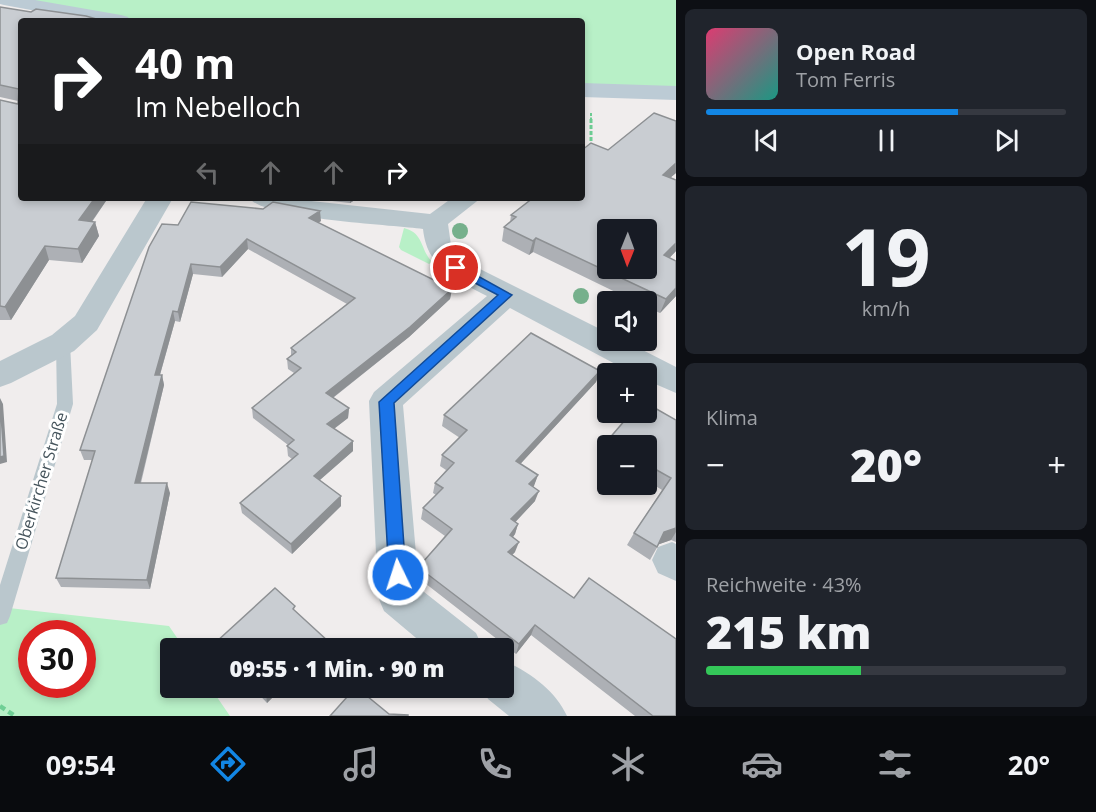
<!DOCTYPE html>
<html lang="de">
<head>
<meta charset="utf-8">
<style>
  body { margin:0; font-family:"Open Sans",sans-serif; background:#20242c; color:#f1f3f6; height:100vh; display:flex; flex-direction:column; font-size:22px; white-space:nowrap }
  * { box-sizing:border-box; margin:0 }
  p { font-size:20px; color:#9ea1a6 }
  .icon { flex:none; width:33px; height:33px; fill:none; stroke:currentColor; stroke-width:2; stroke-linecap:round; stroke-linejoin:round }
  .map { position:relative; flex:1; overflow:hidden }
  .details { display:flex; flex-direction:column; gap:9px; padding:9px; background:#0d0f14; width:420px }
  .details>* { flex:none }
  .top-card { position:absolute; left:18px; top:18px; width:567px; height:183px; border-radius:6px; box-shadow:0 3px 9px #0003; background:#202124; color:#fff; overflow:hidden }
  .needle { width:39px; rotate:181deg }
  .buttons { position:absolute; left:597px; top:219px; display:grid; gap:12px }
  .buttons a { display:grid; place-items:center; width:60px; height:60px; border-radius:6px; background:#171b24; box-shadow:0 3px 9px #0003; font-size:30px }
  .speed { position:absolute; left:18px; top:620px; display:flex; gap:12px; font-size:30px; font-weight:700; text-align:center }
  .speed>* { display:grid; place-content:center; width:78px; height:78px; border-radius:50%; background:#171b24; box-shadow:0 3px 9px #0003; line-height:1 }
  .speed .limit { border:9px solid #d22; background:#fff; color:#111 }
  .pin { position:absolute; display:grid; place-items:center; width:51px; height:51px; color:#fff; margin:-26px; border:3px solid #fff; border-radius:50%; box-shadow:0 2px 6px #0007 }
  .me { position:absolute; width:66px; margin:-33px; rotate:356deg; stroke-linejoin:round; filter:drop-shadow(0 0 4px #0008) }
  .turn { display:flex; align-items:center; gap:21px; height:126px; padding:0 18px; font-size:27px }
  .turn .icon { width:78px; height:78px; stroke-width:2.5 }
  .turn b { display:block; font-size:42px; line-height:51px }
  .lanes { display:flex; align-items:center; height:57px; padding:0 18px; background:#0003; justify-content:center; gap:30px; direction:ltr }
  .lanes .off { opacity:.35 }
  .big { font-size:45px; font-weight:800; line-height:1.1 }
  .details .card { flex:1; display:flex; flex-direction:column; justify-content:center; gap:9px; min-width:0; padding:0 21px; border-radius:9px; background:#20242c }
  .details .dial { align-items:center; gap:0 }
  .dial b { font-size:78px; line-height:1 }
  .song { display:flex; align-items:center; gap:18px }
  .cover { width:72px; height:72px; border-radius:9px; background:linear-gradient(135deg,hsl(340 70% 55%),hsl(170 70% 35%)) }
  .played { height:6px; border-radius:3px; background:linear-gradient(90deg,#1286e4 70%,#363941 70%) }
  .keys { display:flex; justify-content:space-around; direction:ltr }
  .heat { display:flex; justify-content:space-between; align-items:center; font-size:33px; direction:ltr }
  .charge { height:9px; border-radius:4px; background:linear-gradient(90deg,#34c759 43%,#363941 0) }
  .trip { position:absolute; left:160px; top:638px; width:354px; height:60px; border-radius:6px; background:#171b24; box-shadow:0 3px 9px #0003; font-weight:800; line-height:60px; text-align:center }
  .dock { display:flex; height:96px; justify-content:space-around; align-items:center; background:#090b0e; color:#9ea1a6 }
  .dock .icon { width:42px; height:42px }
  .dock .selected { color:#1286e4 }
  .dock b { font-size:27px; color:#f1f3f6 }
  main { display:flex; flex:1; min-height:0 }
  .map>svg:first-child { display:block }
</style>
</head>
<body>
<main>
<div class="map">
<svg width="676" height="716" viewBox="0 0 676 716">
  <rect width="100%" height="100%" fill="#f0eded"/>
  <path fill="#b8f0c7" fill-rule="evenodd" d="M4 0H676V93L582 90V21H121Z
    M404 228C424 233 420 249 432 262L429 264 401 250 399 247Z
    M0 607 169 626 184 648H171V687H210L230 716H0ZM32 633H82V684H32Z"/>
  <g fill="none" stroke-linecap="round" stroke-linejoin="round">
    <path stroke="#6fcf95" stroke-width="2" stroke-dasharray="3 1.5" stroke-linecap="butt" d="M591 113V120"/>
    <path stroke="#6fcf95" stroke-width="3" stroke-dasharray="4 2" stroke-linecap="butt" d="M591 119V146"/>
    <path stroke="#6fcf95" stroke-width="4.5" stroke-dasharray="6 4" stroke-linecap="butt" d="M0 706 15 716"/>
    <path fill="#bac7cd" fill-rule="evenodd" d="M63 338 70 343 73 404 10 616 7 623 0 625V585L57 404 56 343Z"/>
    <path fill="#bac7cd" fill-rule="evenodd" d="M147 198H173L97 330 74 351 11 383 0 387V361L52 335 75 316Z
      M249 198H284L430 214 452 198H481L448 224 451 245 466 262 608 333V340H623L676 367V393L646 380V374H634L510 308 403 405 419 588 476 633 483 648H428L384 611 378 597 369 401 374 392 487 296C455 279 427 268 423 229 392 225 264 219 249 198Z
      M672 542 676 544V581L658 573 652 560 658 547Z
      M504 661C529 671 556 691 567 716H509L488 699 483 687H504Z"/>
    <path fill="#bccbd5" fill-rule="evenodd" d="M0 0H35L121 15 128 17 130 21H90L4 5 0 4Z
      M582 83 676 86V100L582 97Z"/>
  </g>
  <g fill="#76b08c">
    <circle cx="460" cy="231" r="8"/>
    <circle cx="581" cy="296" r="8"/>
  </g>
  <path fill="#adb0b5" d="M0 7 21 21V198H108L92 222H95L99 236 82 263 49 260 11 320H0V100L18 104V101L0 97Z
    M676 121V173L671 177 676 180V251L669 258 676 261V296L660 313 646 307V302H636L533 252 529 255 502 241 504 227 510 223 511 215 608 150Z
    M305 198H358L350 203Z
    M321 221 318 223 452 289 450 299 409 337 333 398 349 408 348 418 334 429 353 451 320 480 341 496V506L292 554 242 513 240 503 292 459 288 456 287 446 288 445 253 418 252 408 294 373 288 369 287 359 291 356V348L347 304 248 249 222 277 193 274 180 322 175 321 160 375H162L164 385 141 483 170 493 150 589 61 587 56 578 92 460H84L80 450 178 225Z
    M600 371 596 382 520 464 538 475 533 487 535 501 515 522 518 524 515 534 513 537 515 552 512 555 676 716H635L531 635 516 654 421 580 420 573 422 563 445 536 421 519 423 508 436 495 433 493 435 483 446 470 440 466 442 455 460 438 442 426 444 415Z
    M676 420V542L671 540 659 544 650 560 627 545 634 533 662 490 646 480V446H608V457L602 454 608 440Z
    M252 687H283L267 703Z"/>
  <path fill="#8d9093" d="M676 163V173L658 188 663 175Z
    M95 198H108L83 234 79 220Z
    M350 198H358L350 203Z
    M320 211 321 221 309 228V218Z
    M95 222 99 236 82 263 78 249Z
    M536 238 533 252 529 255 533 241Z
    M247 239 248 249 222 277 220 267Z
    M676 243V251L658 270 664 255Z
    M45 246 49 260 11 320 5 307Z
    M191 264 193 274 180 322 178 312Z
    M676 288V296L660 313 666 299Z
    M452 289 450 299 409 337 326 403V393Z
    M173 311 175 321 157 385 155 375Z
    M600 371 596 382 513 472 516 461Z
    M162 375 164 385 138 492 135 483Z
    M0 398 3 404 7 462 0 464Z
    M349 408 348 418 327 434V424Z
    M353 441V451L314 485V476Z
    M538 475 534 486 526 495 529 484Z
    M167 483 170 493 150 589 147 580Z
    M539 491 535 501 508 530 511 519Z
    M341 496V506L292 554 291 544Z
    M518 524 515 534 507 545 510 535Z
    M676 528V532L671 540 657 545 664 532Z
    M519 542 515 552 505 562 508 552Z
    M535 625 531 635 516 654 519 644Z
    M329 642V648H323Z
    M272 687H283L267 703 266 694Z
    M289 687H295L290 692Z"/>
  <path fill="#c9cdd2" stroke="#8d9093" stroke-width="1.5" fill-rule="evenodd" d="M0 7 31 12 36 9 86 16 103 21H21V198H95L79 220 95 222 78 249 45 246 5 307 0 306V100L18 104 19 89 0 85Z
    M654 113 676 121V163L663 175 676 180V243L664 255 676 261V288L666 299 536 238 533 241 504 227 516 217 511 215 533 198H582V150L591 143 608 150ZM608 230H646V268H608Z
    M191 202 263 209 273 202 320 211 309 218 452 289 410 327 326 393 349 408 327 424 353 441 314 476 341 496 291 544 240 503 298 454 287 446 294 440 252 408 301 368 287 359 296 352 291 348 355 298 247 239 220 267 191 264 178 312 173 311 155 375H162L135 483H167L147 580 56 578 95 451 80 450 149 247 162 224 178 225Z
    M531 333 600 371 516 461 538 475 529 484 539 491 511 519 518 524 510 535 519 542 508 552 574 598 589 578 676 639V716H653L535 625 519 644 422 570V563L452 529 423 508 443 488 435 483 454 463 442 455 467 430 444 415Z
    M0 401 4 456 0 457Z
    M646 403 676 420V528L664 532 657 547 634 533 671 478 646 464V446H616L608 440 632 412H646Z
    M275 588 295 606 293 609 329 642 323 648H220L215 643Z
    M259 687H272L266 694Z
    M356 687 389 714 408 715V716H330Z"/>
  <path fill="#1a73e8" stroke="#114b97" stroke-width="1.5" d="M456 264 512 295 394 403 406 575 404 581 398 583 391 581 389 575 379 402 498 295 452 271V265Z"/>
  <g text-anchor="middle" stroke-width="6" stroke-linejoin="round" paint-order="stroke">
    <g font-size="16" fill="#44535b" stroke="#fff">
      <text transform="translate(41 481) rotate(-73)" y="6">Oberkircher Straße</text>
    </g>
  </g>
</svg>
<div class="buttons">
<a><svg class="needle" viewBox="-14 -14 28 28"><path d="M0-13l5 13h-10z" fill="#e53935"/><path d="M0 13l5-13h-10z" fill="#9ea1a6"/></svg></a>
<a><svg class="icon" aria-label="sound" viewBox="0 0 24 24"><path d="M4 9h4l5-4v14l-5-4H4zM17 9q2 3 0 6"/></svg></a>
<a>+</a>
<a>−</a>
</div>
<div class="speed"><div class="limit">30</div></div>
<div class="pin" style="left:456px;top:268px;background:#d93025"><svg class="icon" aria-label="arrive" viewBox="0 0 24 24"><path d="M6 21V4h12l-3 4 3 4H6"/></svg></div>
<svg class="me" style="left:398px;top:575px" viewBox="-20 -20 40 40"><circle r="17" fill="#1a73e8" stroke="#fff" stroke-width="3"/><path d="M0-11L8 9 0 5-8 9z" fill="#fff"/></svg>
<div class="trip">09:55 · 1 Min. · 90 m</div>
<div class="top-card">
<div class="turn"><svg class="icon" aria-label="right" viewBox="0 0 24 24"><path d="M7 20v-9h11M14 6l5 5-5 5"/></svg><div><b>40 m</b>Im Nebelloch</div></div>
<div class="lanes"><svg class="icon off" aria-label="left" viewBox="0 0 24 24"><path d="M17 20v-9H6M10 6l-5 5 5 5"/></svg><svg class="icon off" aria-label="ahead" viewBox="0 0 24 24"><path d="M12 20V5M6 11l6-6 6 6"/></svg><svg class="icon off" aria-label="ahead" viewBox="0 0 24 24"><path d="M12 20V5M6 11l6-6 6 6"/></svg><svg class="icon" aria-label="right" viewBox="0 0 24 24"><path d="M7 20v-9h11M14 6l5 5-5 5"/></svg></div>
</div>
</div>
<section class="details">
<div class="card">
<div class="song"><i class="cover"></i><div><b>Open Road</b><p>Tom Ferris</p></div></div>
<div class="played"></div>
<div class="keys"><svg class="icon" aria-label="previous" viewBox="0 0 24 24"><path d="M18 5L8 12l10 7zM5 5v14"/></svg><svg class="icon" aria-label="pause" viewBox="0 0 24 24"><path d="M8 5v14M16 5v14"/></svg><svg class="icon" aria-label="next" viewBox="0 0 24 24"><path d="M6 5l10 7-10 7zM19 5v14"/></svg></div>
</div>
<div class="card dial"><b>19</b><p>km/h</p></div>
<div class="card"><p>Klima</p>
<div class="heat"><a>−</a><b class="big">20°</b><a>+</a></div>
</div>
<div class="card"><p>Reichweite · 43%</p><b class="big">215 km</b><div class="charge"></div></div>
</section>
</main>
<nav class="dock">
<b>09:54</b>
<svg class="icon selected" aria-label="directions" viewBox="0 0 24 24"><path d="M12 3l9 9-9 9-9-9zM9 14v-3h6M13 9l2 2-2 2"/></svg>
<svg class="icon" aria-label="music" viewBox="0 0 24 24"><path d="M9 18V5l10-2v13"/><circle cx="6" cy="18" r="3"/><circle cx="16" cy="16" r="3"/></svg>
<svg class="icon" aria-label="phone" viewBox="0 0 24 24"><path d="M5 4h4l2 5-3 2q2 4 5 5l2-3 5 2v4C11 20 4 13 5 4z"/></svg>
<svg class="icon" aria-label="climate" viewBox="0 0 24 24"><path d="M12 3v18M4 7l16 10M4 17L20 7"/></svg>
<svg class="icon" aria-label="car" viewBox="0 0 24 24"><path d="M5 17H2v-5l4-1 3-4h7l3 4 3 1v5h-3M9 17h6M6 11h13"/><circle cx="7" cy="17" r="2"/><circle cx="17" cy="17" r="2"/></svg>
<svg class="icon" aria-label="filters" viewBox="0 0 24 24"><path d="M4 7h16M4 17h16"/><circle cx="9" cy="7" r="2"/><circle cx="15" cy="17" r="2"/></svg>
<b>20°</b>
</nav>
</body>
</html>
